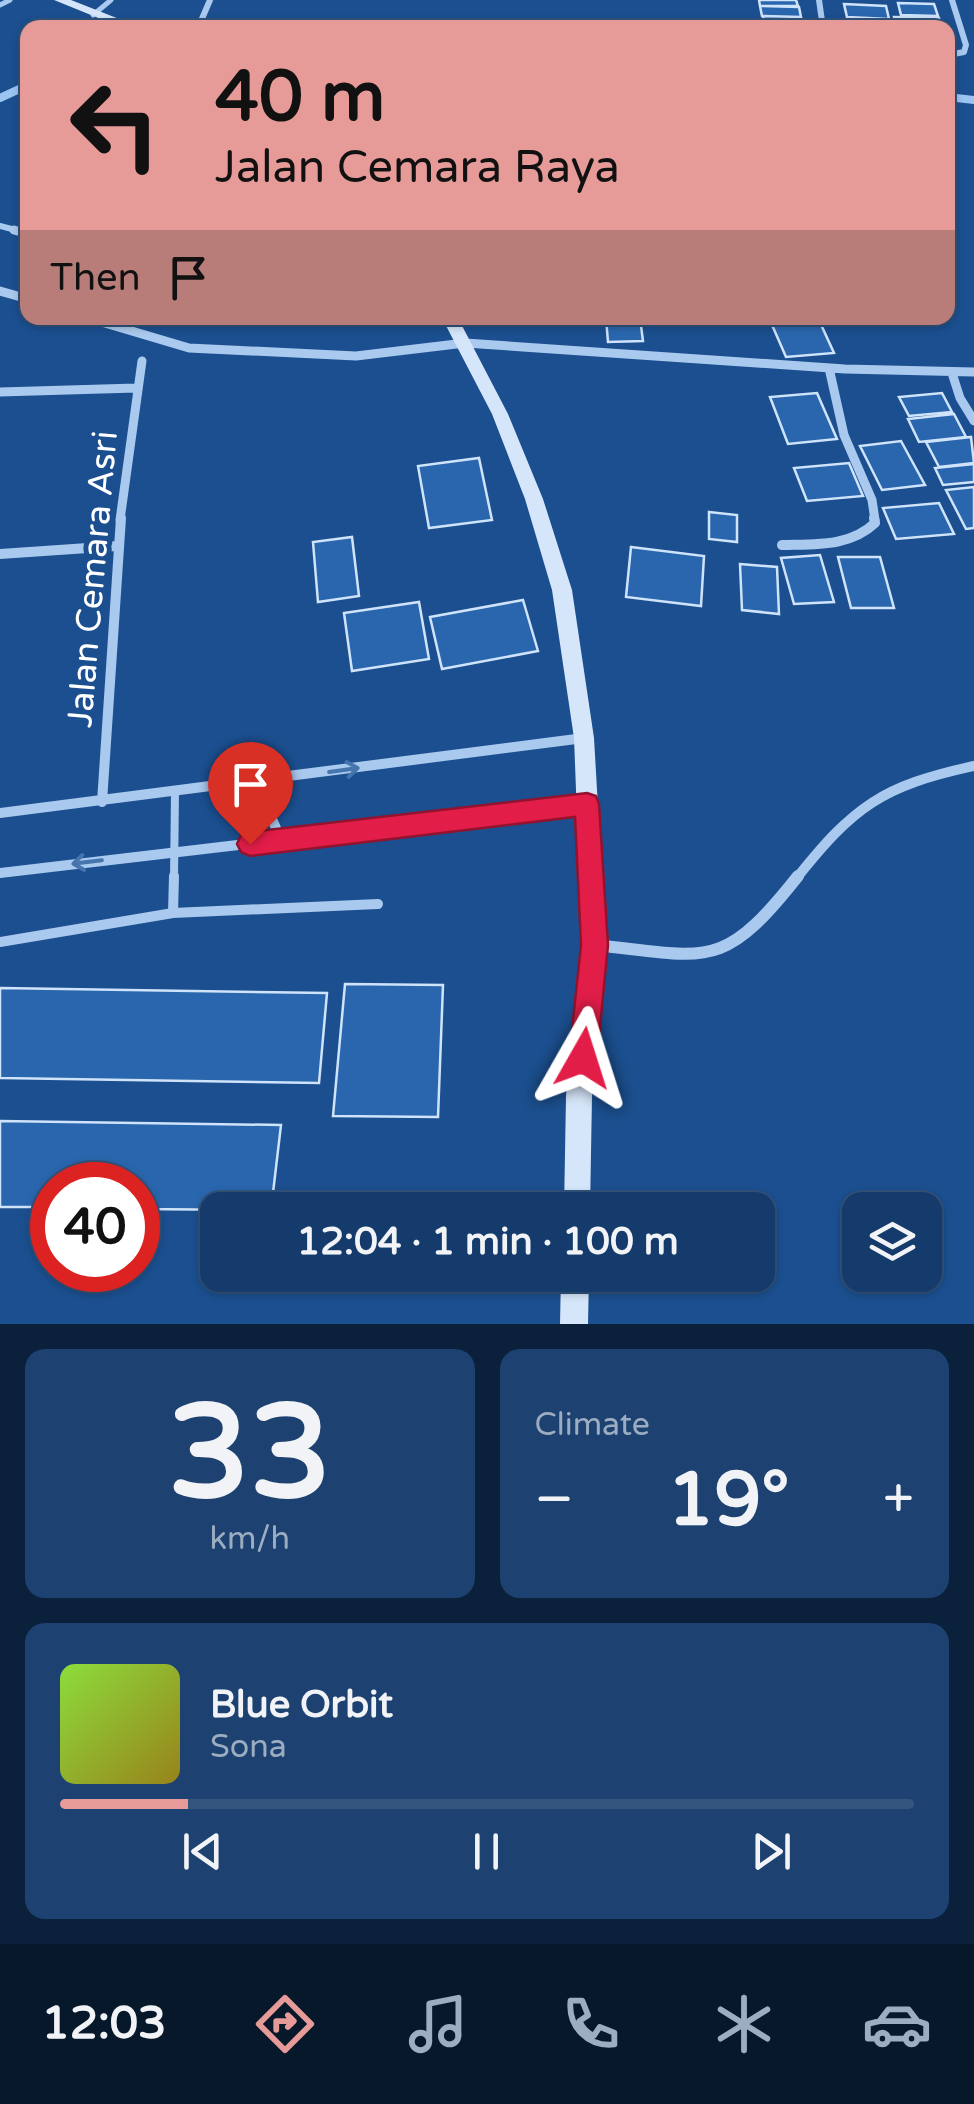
<!DOCTYPE html>
<html lang="en">
<head>
<meta charset="utf-8">
<style>
  body { margin:0; font-family:"Varela Round",sans-serif; background:#1d4271; color:#f1f3f6; height:100vh; display:flex; flex-direction:column; font-size:38px; white-space:nowrap }
  * { box-sizing:border-box; margin:0 }
  p { font-size:32px; color:#9dadc1 }
  .icon { flex:none; width:55px; height:55px; fill:none; stroke:currentColor; stroke-width:2; stroke-linecap:round; stroke-linejoin:round }
  .map { position:relative; height:1324px; overflow:hidden }
  .sheet { display:flex; flex-direction:column; gap:25px; padding:25px; background:#0b203b; flex:1 }
  .sheet>* { flex:none }
  .guide { position:absolute; left:20px; top:20px; width:935px; height:305px; border-radius:20px; box-shadow:0 2px 8px #0004,0 0 0 2px #33557e; background:#e69b98; color:#111; overflow:hidden }
  .controls { position:absolute; left:842px; top:1192px; display:grid; gap:20px }
  .controls a { display:grid; place-items:center; width:100px; height:100px; border-radius:20px; background:#143b6b; box-shadow:0 2px 8px #0004,0 0 0 2px #33557e; font-size:50px }
  .speed { position:absolute; left:30px; top:1162px; display:flex; gap:20px; font-size:50px; font-weight:700; text-align:center }
  .speed>* { display:grid; place-content:center; width:130px; height:130px; border-radius:50%; background:#143b6b; box-shadow:0 2px 8px #0004,0 0 0 2px #33557e; line-height:1 }
  .speed .limit { border:15px solid #d22; background:#fff; color:#111 }
  .pin { position:absolute; display:grid; place-items:center; width:85px; height:85px; color:#fff; margin:-102px -42px; border-radius:50% 50% 50% 0; rotate:-45deg; box-shadow:0 0 10px #0007 }
  .pin .icon { rotate:45deg }
  .me { position:absolute; width:110px; margin:-55px; rotate:6deg; stroke-linejoin:round; filter:drop-shadow(0 0 8px #0008) }
  .turn { display:flex; align-items:center; gap:35px; height:210px; padding:0 30px; font-size:45px }
  .turn .icon { width:130px; height:130px; stroke-width:2.5 }
  .turn b { display:block; font-size:70px; line-height:85px }
  .then { display:flex; align-items:center; height:95px; padding:0 30px; background:#0003; gap:20px; font-size:38px }
  .big { font-size:75px; font-weight:800; line-height:1.1 }
  .sheet .card { flex:1; display:flex; flex-direction:column; justify-content:center; gap:15px; min-width:0; padding:0 35px; border-radius:20px; background:#1d4271 }
  .sheet .dial { align-items:center; gap:0 }
  .dial b { font-size:130px; line-height:1 }
  .song { display:flex; align-items:center; gap:30px }
  .cover { width:120px; height:120px; border-radius:15px; background:linear-gradient(135deg,hsl(90 70% 55%),hsl(50 70% 35%)) }
  .played { height:10px; border-radius:5px; background:linear-gradient(90deg,#e69b98 15%,#33557e 15%) }
  .keys { display:flex; justify-content:space-around; direction:ltr }
  .heat { display:flex; justify-content:space-between; align-items:center; font-size:55px; direction:ltr }
  .sheet .tiles { flex:1; display:grid; gap:25px; grid-template-columns:1fr 1fr }
  .card:last-child { grid-column:span 2 }
  .trip { position:absolute; left:200px; top:1192px; width:575px; height:100px; border-radius:20px; background:#143b6b; box-shadow:0 2px 8px #0004,0 0 0 2px #33557e; font-weight:800; line-height:100px; text-align:center }
  .dock { display:flex; height:160px; justify-content:space-around; align-items:center; background:#08182b; color:#9dadc1 }
  .dock .icon { width:70px; height:70px }
  .dock .current { color:#e69b98 }
  .dock b { font-size:45px; color:#f1f3f6 }
  .map>svg:first-child { display:block }
</style>
</head>
<body>
<div class="map">
<svg width="974" height="1324" viewBox="0 0 974 1324">
  <rect width="100%" height="100%" fill="#1b4f8f"/>
  <g fill="none" stroke-linecap="round" stroke-linejoin="round">
    <path stroke="#9cc4f0" stroke-width="8" d="M948 97 974 100
      M0 98 28 85"/>
  </g>
  <path fill="#2a66ad" stroke="#cfe3fa" stroke-width="2.5" d="M759 0H796L798 6H760Z
    M898 3 934 4 938 16 901 15Z
    M844 4 886 6 889 19 847 17Z
    M760 6 799 7 801 17 762 16Z
    M763 16 801 17 804 27 765 26Z
    M894 17 939 18 942 28H897Z
    M847 19 890 21 891 28H849Z
    M606 318H640L643 341 608 342Z
    M769 318H818L834 353 786 357Z
    M817 393 837 439 788 444 770 397Z
    M942 393 952 412 909 416 899 397Z
    M954 414 966 437 919 442 908 419Z
    M971 437 974 463 939 467 926 442Z
    M901 441 925 485 882 490 860 446Z
    M479 458 492 520 429 528 418 466Z
    M849 463 863 496 807 501 794 468Z
    M974 464V482L943 485 935 468Z
    M974 487V528L966 529 946 490Z
    M939 503 954 534 896 539 883 508Z
    M709 512 737 515V542L709 539Z
    M352 537 359 596 318 602 313 542Z
    M631 547 704 556 701 606 626 597Z
    M820 555 834 602 794 604 781 558Z
    M838 557H880L894 608H851Z
    M740 564 777 567 779 614 742 610Z
    M523 600 538 651 442 669 430 617Z
    M419 602 429 659 352 671 344 613Z
    M345 984 443 985 438 1117 333 1116Z
    M0 988 327 993 319 1083 0 1078Z
    M0 1121 281 1125 271 1210 138 1209V1185H52V1207H0Z"/>
  <g fill="none" stroke-linecap="round" stroke-linejoin="round">
    <path stroke="#a9c9ee" stroke-width="5" d="M0 5 10 0
      M93 15 111 0"/>
    <path stroke="#a9c9ee" stroke-width="8" d="M174 879 175 792"/>
    <path stroke="#a9c9ee" stroke-width="10" d="M174 876 173 913 378 904
      M0 942 173 913"/>
    <path stroke="#a9c9ee" stroke-width="6" d="M819 0 823 28
      M198 28 210 0
      M948 55 964 52 966 45 952 0
      M0 226 23 232"/>
    <path stroke="#a9c9ee" stroke-width="9" d="M14 230 28 234
      M0 291 28 299
      M88 318 189 348 356 356 465 343 845 369 974 372
      M829 368 844 435 872 500 875 520
      M952 373 960 398 974 421
      M0 392 136 388
      M120 520 142 361"/>
    <path stroke="#a9c9ee" stroke-width="10" d="M782 545C815 544 850 547 875 523L874 518
      M0 554 117 546
      M256 782 281 840
      M102 802 121 518
      M0 813 584 738
      M0 873 587 804
      M796 879C854 806 882 786 974 766"/>
    <path stroke="#a9c9ee" stroke-width="12" d="M595 945C709 957 722 972 798 876"/>
    <path fill="#d6e6fa" fill-rule="evenodd" d="M54 0H71L142 28H123Z
      M442 318H458L508 414 543 499 572 590 594 738 606 945 592 1096 590 1210H564L566 1096 582 945 574 738 552 590 525 499 492 414Z
      M561 1275H589L588 1324H560Z"/>
  </g>
  <defs><path id="oneway-shaft" d="M-6 0H5M1.5-3L5.5 0L1.5 3" fill="none" stroke-width="1.6" stroke-linecap="round" stroke-linejoin="round" transform="scale(2.5)"/></defs>
  <g stroke="#4674ac">
    <use href="#oneway-shaft" transform="translate(344 770) rotate(-8)"/>
    <use href="#oneway-shaft" transform="translate(87 862) rotate(173)"/>
  </g>
  <path fill="#e11d48" stroke="#92132f" stroke-width="2.5" d="M587 793 596 796 599 804 608 945 597 1058 593 1068 583 1072 573 1068 569 1058 581 945 575 817 250 856 241 852 237 844 241 835 250 832Z"/>
  <g text-anchor="middle" stroke-width="10" stroke-linejoin="round" paint-order="stroke">
    <g font-size="35" fill="#fff" stroke="#1b4f8f">
      <text transform="translate(92 579) rotate(-85)" y="12">Jalan Cemara Asri</text>
    </g>
  </g>
</svg>
<div class="controls">
<a><svg class="icon" aria-label="layers" viewBox="0 0 24 24"><path d="M12 4l9 5-9 5-9-5zM3 14l9 5 9-5"/></svg></a>
</div>
<div class="speed"><div class="limit">40</div></div>
<div class="pin" style="left:250px;top:844px;background:#d93025"><svg class="icon" aria-label="arrive" viewBox="0 0 24 24"><path d="M6 21V4h12l-3 4 3 4H6"/></svg></div>
<svg class="me" style="left:583px;top:1058px" viewBox="-20 -20 40 40"><path d="M0-17L14 15 0 8-14 15z" fill="#e11d48" stroke="#fff" stroke-width="4"/></svg>
<div class="trip">12:04 · 1 min · 100 m</div>
<div class="guide">
<div class="turn"><svg class="icon" aria-label="left" viewBox="0 0 24 24"><path d="M17 20v-9H6M10 6l-5 5 5 5"/></svg><div><b>40 m</b>Jalan Cemara Raya</div></div>
<div class="then">Then<svg class="icon" aria-label="arrive" viewBox="0 0 24 24"><path d="M6 21V4h12l-3 4 3 4H6"/></svg></div>
</div>
</div>
<section class="sheet">
<div class="tiles">
<div class="card dial"><b>33</b><p>km/h</p></div>
<div class="card"><p>Climate</p>
<div class="heat"><a>−</a><b class="big">19°</b><a>+</a></div>
</div>
<div class="card">
<div class="song"><i class="cover"></i><div><b>Blue Orbit</b><p>Sona</p></div></div>
<div class="played"></div>
<div class="keys"><svg class="icon" aria-label="previous" viewBox="0 0 24 24"><path d="M18 5L8 12l10 7zM5 5v14"/></svg><svg class="icon" aria-label="pause" viewBox="0 0 24 24"><path d="M8 5v14M16 5v14"/></svg><svg class="icon" aria-label="next" viewBox="0 0 24 24"><path d="M6 5l10 7-10 7zM19 5v14"/></svg></div>
</div>
</div>
</section>
<nav class="dock">
<b>12:03</b>
<svg class="icon current" aria-label="directions" viewBox="0 0 24 24"><path d="M12 3l9 9-9 9-9-9zM9 14v-3h6M13 9l2 2-2 2"/></svg>
<svg class="icon" aria-label="music" viewBox="0 0 24 24"><path d="M9 18V5l10-2v13"/><circle cx="6" cy="18" r="3"/><circle cx="16" cy="16" r="3"/></svg>
<svg class="icon" aria-label="phone" viewBox="0 0 24 24"><path d="M5 4h4l2 5-3 2q2 4 5 5l2-3 5 2v4C11 20 4 13 5 4z"/></svg>
<svg class="icon" aria-label="climate" viewBox="0 0 24 24"><path d="M12 3v18M4 7l16 10M4 17L20 7"/></svg>
<svg class="icon" aria-label="car" viewBox="0 0 24 24"><path d="M5 17H2v-5l4-1 3-4h7l3 4 3 1v5h-3M9 17h6M6 11h13"/><circle cx="7" cy="17" r="2"/><circle cx="17" cy="17" r="2"/></svg>
</nav>
</body>
</html>
